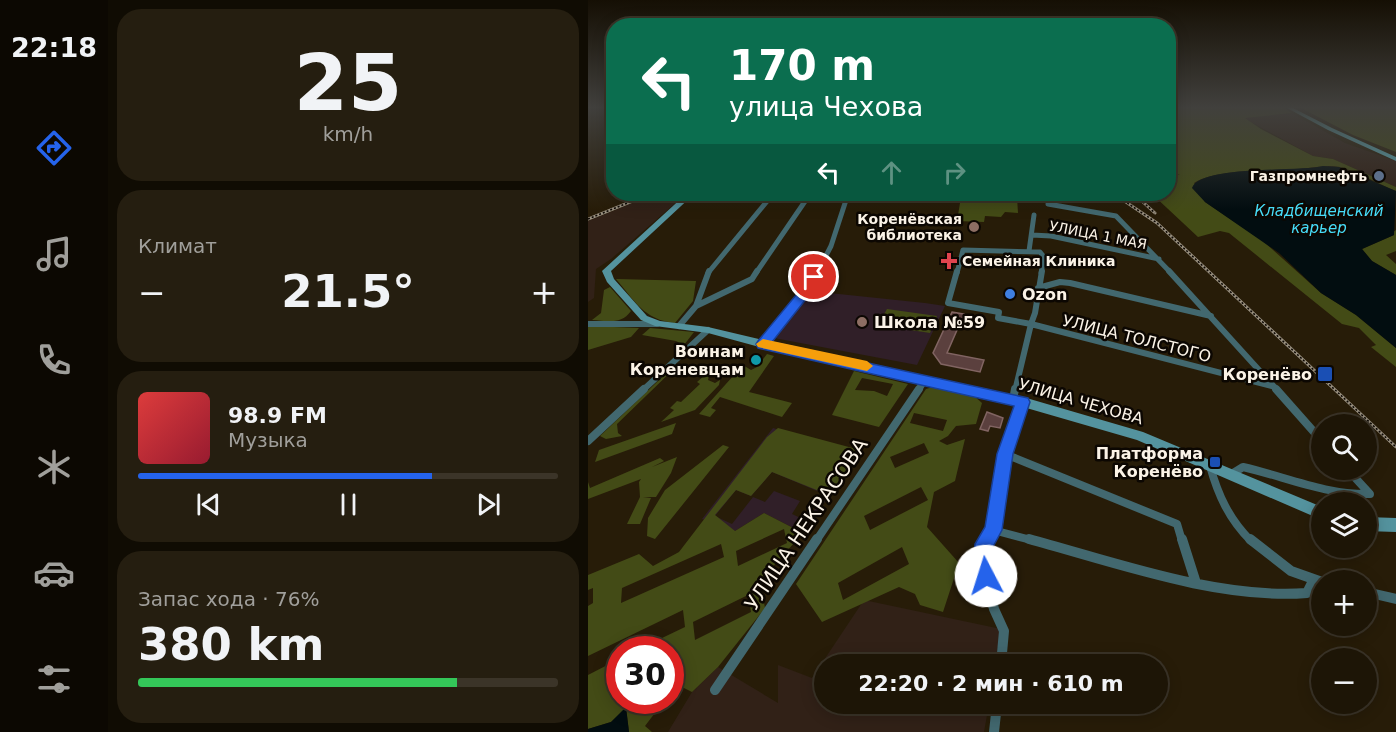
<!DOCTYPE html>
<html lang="ru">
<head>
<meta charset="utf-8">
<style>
  body { margin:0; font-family:"DejaVu Sans",sans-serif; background:#251e10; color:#f1f3f6; height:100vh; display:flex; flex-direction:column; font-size:22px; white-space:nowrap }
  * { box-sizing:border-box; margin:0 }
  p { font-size:20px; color:#a09f9b }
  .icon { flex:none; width:33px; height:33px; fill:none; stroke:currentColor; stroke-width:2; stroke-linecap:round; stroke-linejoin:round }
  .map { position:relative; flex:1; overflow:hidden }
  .sheet { display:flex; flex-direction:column; gap:9px; padding:9px; background:#100c03; width:480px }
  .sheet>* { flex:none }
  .banner { position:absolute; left:18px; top:18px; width:570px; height:183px; border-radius:24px; box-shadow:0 3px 15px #0003,0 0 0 2px #3b3428; background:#0b6e4f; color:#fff; overflow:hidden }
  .tools { position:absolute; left:723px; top:414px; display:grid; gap:12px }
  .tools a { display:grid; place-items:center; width:66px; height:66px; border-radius:50%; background:#1d1506; box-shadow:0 3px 15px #0003,0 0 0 2px #3b3428; font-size:30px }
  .speed { position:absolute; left:18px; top:636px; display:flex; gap:12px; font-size:30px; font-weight:700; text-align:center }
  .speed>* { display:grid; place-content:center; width:78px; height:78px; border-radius:50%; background:#1d1506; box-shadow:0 3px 15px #0003,0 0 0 2px #3b3428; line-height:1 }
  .speed .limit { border:9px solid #d22; background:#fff; color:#111 }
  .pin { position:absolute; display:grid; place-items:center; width:51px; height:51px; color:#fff; margin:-26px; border:3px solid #fff; border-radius:50%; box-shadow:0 2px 6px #0007 }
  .me { position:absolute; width:66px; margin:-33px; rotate:355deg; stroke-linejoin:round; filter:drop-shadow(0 0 4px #0008) }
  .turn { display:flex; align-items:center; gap:21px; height:126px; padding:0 24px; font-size:27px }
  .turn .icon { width:78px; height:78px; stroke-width:2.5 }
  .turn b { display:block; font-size:42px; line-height:51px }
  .lanes { display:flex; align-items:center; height:57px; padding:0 24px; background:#0003; justify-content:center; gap:30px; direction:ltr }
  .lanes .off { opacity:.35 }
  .big { font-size:45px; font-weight:700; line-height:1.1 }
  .sheet .widget { flex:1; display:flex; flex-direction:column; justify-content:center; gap:9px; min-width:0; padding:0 21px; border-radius:24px; background:#251e10 }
  .sheet .dial { align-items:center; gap:0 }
  .dial b { font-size:78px; line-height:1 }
  .song { display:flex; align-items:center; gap:18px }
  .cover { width:72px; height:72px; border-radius:9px; background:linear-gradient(135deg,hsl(0 70% 55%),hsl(350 70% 35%)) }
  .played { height:6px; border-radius:3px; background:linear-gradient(90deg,#2563eb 70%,#3b3428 70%) }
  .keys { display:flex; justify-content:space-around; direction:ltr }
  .heat { display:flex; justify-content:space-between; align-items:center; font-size:33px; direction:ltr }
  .charge { height:9px; border-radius:4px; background:linear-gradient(90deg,#34c759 76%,#3b3428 0) }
  .trip { position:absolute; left:226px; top:654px; width:354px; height:60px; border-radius:30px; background:#1d1506; box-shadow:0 3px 15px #0003,0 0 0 2px #3b3428; font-weight:700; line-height:60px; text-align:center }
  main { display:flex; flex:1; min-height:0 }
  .tabs { display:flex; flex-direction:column; width:108px; justify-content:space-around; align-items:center; background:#0c0802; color:#a09f9b }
  .tabs .icon { width:42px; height:42px }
  .tabs .active { color:#2563eb }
  .tabs b { font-size:27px; color:#f1f3f6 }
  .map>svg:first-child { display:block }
</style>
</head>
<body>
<main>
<nav class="tabs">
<b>22:18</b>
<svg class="icon active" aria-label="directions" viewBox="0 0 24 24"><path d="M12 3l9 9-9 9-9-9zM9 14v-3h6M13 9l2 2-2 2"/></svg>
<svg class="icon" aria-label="music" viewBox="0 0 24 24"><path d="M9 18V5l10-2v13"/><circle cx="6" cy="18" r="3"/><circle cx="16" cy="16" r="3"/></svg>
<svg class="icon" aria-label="phone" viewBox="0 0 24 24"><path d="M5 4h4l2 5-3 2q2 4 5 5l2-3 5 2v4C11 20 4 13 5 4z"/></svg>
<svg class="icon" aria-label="climate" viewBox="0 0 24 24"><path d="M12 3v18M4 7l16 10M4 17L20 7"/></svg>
<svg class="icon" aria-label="car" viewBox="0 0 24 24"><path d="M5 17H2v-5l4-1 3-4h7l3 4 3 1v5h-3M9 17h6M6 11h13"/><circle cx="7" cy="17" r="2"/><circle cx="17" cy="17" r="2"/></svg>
<svg class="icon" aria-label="filters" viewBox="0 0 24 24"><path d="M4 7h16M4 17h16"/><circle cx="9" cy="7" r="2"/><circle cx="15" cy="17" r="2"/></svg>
</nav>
<section class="sheet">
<div class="widget dial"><b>25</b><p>km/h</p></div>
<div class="widget"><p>Климат</p>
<div class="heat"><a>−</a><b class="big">21.5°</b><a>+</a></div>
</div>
<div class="widget">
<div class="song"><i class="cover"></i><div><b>98.9 FM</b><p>Музыка</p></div></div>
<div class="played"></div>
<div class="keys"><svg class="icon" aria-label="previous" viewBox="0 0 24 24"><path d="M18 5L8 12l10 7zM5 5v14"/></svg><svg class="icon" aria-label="pause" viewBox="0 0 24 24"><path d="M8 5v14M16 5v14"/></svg><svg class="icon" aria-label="next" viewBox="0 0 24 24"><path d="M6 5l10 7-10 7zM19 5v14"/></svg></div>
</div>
<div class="widget"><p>Запас хода · 76%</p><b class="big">380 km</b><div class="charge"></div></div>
</section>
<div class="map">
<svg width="808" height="732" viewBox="0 0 808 732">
  <rect width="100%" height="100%" fill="#271c08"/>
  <path fill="#312117" d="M704 113 757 143 808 161V187L745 159 725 156 656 118Z
    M67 194H98L23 259 8 269 6 298 0 302V221Z
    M276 600 413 629 407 664H237V704H401L396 732H80L104 692 130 667 190 703V665L224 678Z"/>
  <path fill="#301f28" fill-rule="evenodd" d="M222 291 337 303 357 306 329 365 186 338Z
    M185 428 270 455 215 533 176 513 147 531 114 519ZM184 472 234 493 228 502 230 504 219 521 204 514 212 501 186 491 177 502 165 497 144 524 127 516 148 490 163 496Z"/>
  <path fill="#434b16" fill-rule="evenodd" d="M581 108H696L704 113 657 118 673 129 725 156 745 159 808 187V191C790 184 771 172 752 167 738 164 724 168 711 169 683 171 630 168 606 183L617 202 675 241 733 293 768 315 808 348V367L783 347 788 345 771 328 754 324 641 233 632 231 610 237 564 194H580L581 179 592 174 581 176Z
    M713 108H808V152L765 135Z
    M367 194H432L429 197 430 213 417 212 413 217 397 216 396 222 369 221 372 203H352L359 195Z
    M808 230V251L798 255 808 264V275L784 261 774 249 806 235 805 232Z
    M28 279 108 281 105 301 87 323C56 320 46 300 28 279Z
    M22 287 43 311C33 325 19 321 4 320L13 313 16 290Z
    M299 309 349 316 342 333 290 325Z
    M0 326 51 328 43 337 0 350Z
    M62 328 106 332 96 345 88 341 54 335Z
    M179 354 186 356 161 392 204 403 194 417 132 397 123 408 128 410 122 417 111 414 155 365 163 370 169 367Z
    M88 364 90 365 29 424 30 433 34 436 18 439 12 436Z
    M266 371 320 384 291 427 244 415ZM274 378 305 384 299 396 286 391 267 390Z
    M117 375 121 376 120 380 127 383 132 380 131 385 107 410 73 422 86 410 82 408 89 401 93 402 112 384 109 382Z
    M355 384 385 395 394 403 388 424 368 426 360 436 351 441 359 445 377 439 367 481 346 492 339 527 371 563 355 612 332 605 327 594 311 587 234 622 208 584 338 389ZM326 413 359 420 355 431 322 423ZM336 443 341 453 307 468 302 457ZM333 487 340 500 282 530 276 516ZM314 547 321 564 255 600 250 583Z
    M88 423 84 434 7 462 11 450Z
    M190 428 272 450 241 495 184 472 163 496 148 490 127 515 147 531 176 513 215 533 172 581 177 608 130 667 104 692 88 684 83 692 82 650 51 649 97 627 95 610 0 656V606L5 603V588L0 590V575L51 554 65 566 91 552 179 437ZM196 529 199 543 150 566 148 551ZM133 544 136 557 33 603 34 588ZM160 595 163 612 107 640 105 622Z
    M135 445 141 447 67 539 59 536 60 518 77 490Z
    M89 457 83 473 68 497H55L63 498 52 524H39L52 497 51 482 53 479 0 499V482L2 488 72 458 76 461 64 467Z
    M31 659 32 700 76 701 57 726 64 732H41L38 708 23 722 0 729V675Z"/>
  <path fill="#020d10" d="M735 166 751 167 808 191 806 235 774 249 784 261 808 275V348L768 315 733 293 691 253 617 202 604 188C612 165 712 172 735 166Z
    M38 707 41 732H0V729L23 722Z"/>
  <path fill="#5b403e" stroke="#816462" stroke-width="1.5" d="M364 312 376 314 359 353 396 360 392 372 353 364 345 353Z
    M399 412 415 418 412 428 402 426 400 431 392 429Z"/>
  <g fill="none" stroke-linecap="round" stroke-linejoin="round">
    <path stroke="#42686f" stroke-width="5" d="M222 194 259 196
      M460 204 528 216 583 273
      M444 235 463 236 571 259
      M441 251 446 215
      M120 273 185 194
      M168 273 222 194
      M229 273 243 246 260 194
      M369 273 375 250 452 252 456 257 453 273"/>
    <path stroke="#42686f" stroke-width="6" d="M369 271 360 303 411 312 410 318 443 324
      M581 271 690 391
      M450 288 472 282 482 283 623 316
      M108 306 164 279 169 271
      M0 324H69
      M443 324 684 386
      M443 324 447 313 454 271
      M91 326 108 306 121 271
      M175 344 207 305 230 271
      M54 391 120 330
      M330 391 338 379
      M427 391 443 324"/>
    <path stroke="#42686f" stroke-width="8" d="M688 389 734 441
      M425 400 427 389
      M0 441 56 389
      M417 454 589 524 594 541
      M622 466C630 495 641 519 663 541
      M642 475 655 467C698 477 738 495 782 494L760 470
      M405 530 447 541
      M228 541 331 389
      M398 541 405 530 417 454 435 402"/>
    <path stroke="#42686f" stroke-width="10" d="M399 539 396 544 394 560 406 609 416 631 413 664
      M441 539C526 562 631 600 719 593L725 581
      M594 539 608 583
      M662 539 703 571 734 582
      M778 592 808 599
      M127 690 229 539
      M406 732 409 704"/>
    <path fill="#54939e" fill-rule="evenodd" d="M98 194H106L23 271 26 279 59 316 72 321 120 327 175 340 435 397 555 432 734 507V520L549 440 435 407 338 383 175 348 120 333 67 326 53 320 19 282 14 271Z
      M778 517 808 518V532L778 531Z"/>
    <path fill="#60b4c2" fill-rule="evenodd" d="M699 108H705L744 128 808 157V161L740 130Z"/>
    <g stroke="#988f7f" stroke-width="3">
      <path id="rail" d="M526 194 569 223 808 447
        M546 194 567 213
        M0 219 62 194"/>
    </g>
    <use href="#rail" stroke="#0c0702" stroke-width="1.5" stroke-dasharray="2" stroke-linecap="butt"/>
  </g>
  <linearGradient id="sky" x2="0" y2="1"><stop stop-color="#150f04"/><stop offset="0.51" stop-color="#41403d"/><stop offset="1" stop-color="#41403d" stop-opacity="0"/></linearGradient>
  <rect width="808" height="210" fill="url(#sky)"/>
  <path fill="#2563eb" stroke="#184099" stroke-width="1.5" d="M226 273 232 277 222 294 184 342 440 398 442 402 425 454 414 530 405 547 404 560 408 576 405 583 398 586 391 583 385 560 387 544 397 527 409 454 426 406 170 348 168 344 170 341 213 289 222 274Z"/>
  <path fill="#f59e0b" d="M175 339 279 361 285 366 279 371 170 347 168 344Z"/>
  <circle fill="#5c6f8a" stroke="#0c0702" stroke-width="2" cx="791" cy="176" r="6"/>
  <g fill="#8d6e63" stroke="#0c0702" stroke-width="2">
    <circle cx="386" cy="227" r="6"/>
    <circle cx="274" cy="322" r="6"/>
  </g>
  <path fill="#e0444e" stroke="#0c0702" stroke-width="2" d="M358 252h6v6h6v6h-6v6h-6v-6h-6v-6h6z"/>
  <circle fill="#3f7fe0" stroke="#0c0702" stroke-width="2" cx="422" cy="294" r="6"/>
  <circle fill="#0f9aa8" stroke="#0c0702" stroke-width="2" cx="168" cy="360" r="6"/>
  <g fill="#1a4fb4" stroke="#0c0702" stroke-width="2">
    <rect x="729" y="366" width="16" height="16" rx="3"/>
    <rect x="621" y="456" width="12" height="12" rx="3"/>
  </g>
  <g text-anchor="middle" stroke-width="5" stroke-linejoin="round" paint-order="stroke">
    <g font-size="14" font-weight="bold" fill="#fbf3e7" stroke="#0c0702" text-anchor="end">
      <text x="779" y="181">Газпромнефть</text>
      <text x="374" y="224">Коренёвская<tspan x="374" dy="16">библиотека</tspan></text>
      <text x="374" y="266" text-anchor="start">Семейная Клиника</text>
    </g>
    <g font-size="14" fill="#fbf3e7" stroke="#0c0702">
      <text transform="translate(510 235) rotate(11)" y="5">УЛИЦА 1 МАЯ</text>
    </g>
    <g font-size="15" font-style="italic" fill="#47ddf9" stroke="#0c0702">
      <text x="731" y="216">Кладбищенский<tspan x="731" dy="17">карьер</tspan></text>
    </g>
    <g font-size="16" font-weight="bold" fill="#fbf3e7" stroke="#0c0702" text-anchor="end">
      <text x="434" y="300" text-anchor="start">Ozon</text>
      <text x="286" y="328" text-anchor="start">Школа №59</text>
      <text x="156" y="357">Воинам<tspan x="156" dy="18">Кореневцам</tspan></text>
      <text x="724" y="380">Коренёво</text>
      <text x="615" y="459">Платформа<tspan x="615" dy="18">Коренёво</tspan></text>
    </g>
    <g font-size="16" fill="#fbf3e7" stroke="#0c0702">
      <text transform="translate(549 338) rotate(14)" y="6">УЛИЦА ТОЛСТОГО</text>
      <text transform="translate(493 401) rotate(16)" y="6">УЛИЦА ЧЕХОВА</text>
    </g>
    <g font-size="20" fill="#fbf3e7" stroke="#0c0702">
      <text transform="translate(218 524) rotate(-56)" y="7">УЛИЦА НЕКРАСОВА</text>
    </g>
  </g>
</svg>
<div class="tools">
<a><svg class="icon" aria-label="search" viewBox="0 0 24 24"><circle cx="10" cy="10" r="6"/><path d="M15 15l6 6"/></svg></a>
<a><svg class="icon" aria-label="layers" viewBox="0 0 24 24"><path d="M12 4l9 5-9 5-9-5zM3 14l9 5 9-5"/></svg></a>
<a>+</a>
<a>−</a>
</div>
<div class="speed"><div class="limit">30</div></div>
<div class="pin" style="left:226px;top:277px;background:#d93025"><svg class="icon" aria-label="arrive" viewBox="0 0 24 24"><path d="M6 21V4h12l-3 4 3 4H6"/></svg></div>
<svg class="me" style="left:398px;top:576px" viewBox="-20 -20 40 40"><circle r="19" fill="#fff"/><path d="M0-13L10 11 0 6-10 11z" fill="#2563eb"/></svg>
<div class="trip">22:20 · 2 мин · 610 m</div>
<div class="banner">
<div class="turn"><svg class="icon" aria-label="left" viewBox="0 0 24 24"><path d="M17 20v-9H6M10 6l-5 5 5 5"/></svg><div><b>170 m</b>улица Чехова</div></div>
<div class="lanes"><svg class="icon" aria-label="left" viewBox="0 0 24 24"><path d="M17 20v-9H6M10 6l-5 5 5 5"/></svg><svg class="icon off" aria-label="ahead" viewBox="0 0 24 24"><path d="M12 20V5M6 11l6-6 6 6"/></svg><svg class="icon off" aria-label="right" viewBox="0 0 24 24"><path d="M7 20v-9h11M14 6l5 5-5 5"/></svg></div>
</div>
</div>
</main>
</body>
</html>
